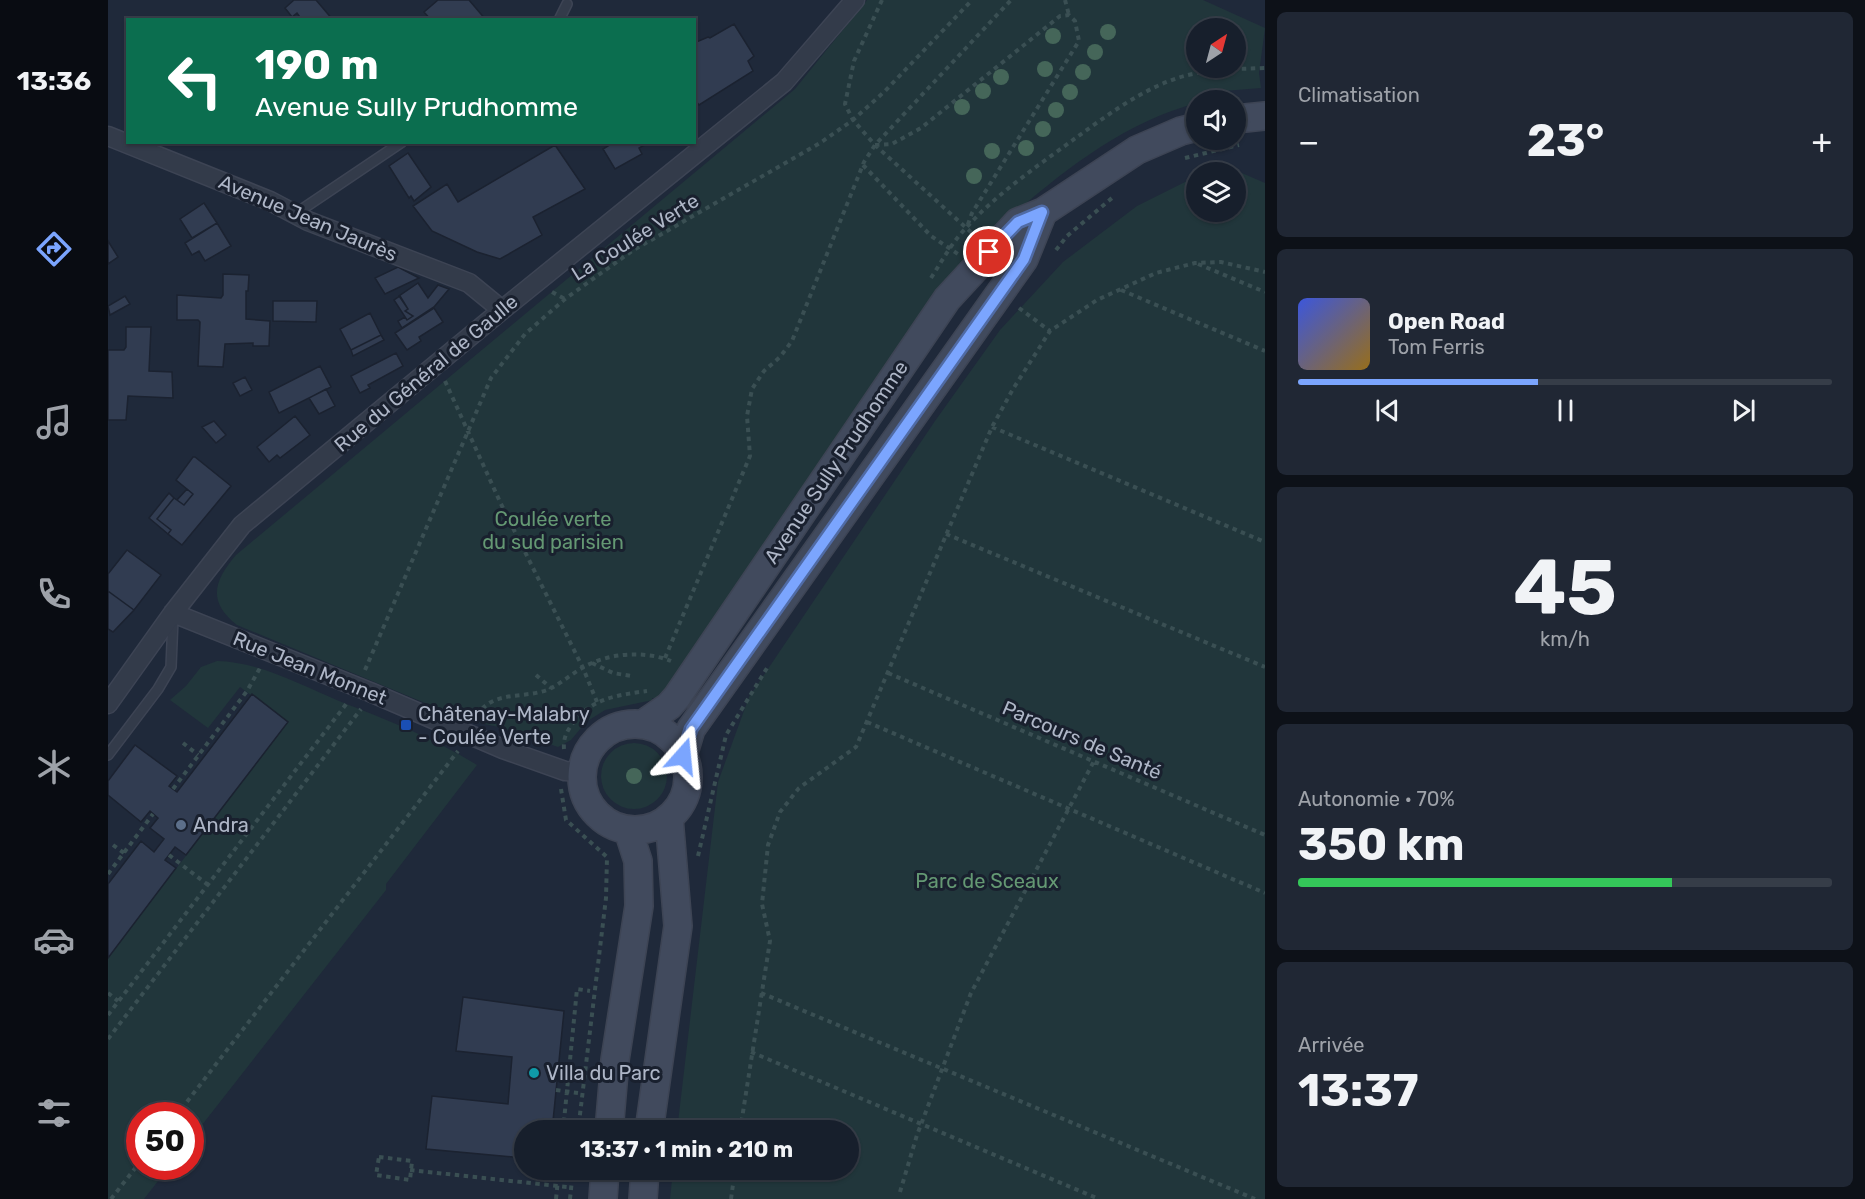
<!DOCTYPE html>
<html lang="fr">
<head>
<meta charset="utf-8">
<style>
  body { margin:0; font-family:Rubik,sans-serif; background:#202734; color:#f1f3f6; height:100vh; display:flex; flex-direction:column; font-size:22px; white-space:nowrap }
  * { box-sizing:border-box; margin:0 }
  p { font-size:20px; color:#9ea2a9 }
  .icon { flex:none; width:33px; height:33px; fill:none; stroke:currentColor; stroke-width:2; stroke-linecap:round; stroke-linejoin:round }
  .map { position:relative; flex:1; overflow:hidden }
  .details { display:flex; flex-direction:column; gap:12px; padding:12px; background:#0d1118; width:600px }
  .details>* { flex:none }
  .hud { position:absolute; left:18px; top:18px; width:570px; height:126px; border-radius:0px; box-shadow:0 2px 4px #0004,0 0 0 2px #363d48; background:#0b6e4f; color:#fff; overflow:hidden }
  .needle { width:39px; rotate:36deg }
  .fabs { position:absolute; left:1078px; top:18px; display:grid; gap:12px }
  .fabs a { display:grid; place-items:center; width:60px; height:60px; border-radius:50%; background:#171f2c; box-shadow:0 2px 4px #0004,0 0 0 2px #363d48; font-size:30px }
  .speed { position:absolute; left:18px; top:1102px; display:flex; gap:12px; font-size:30px; font-weight:700; text-align:center }
  .speed>* { display:grid; place-content:center; width:78px; height:78px; border-radius:50%; background:#171f2c; box-shadow:0 2px 4px #0004,0 0 0 2px #363d48; line-height:1 }
  .speed .limit { border:9px solid #d22; background:#fff; color:#111 }
  .pin { position:absolute; display:grid; place-items:center; width:51px; height:51px; color:#fff; margin:-26px; border:3px solid #fff; border-radius:50%; box-shadow:0 2px 6px #0007 }
  .me { position:absolute; width:66px; margin:-33px; rotate:18deg; stroke-linejoin:round; filter:drop-shadow(0 0 4px #0008) }
  .turn { display:flex; align-items:center; gap:21px; height:126px; padding:0 30px; font-size:27px }
  .turn .icon { width:78px; height:78px; stroke-width:2.5 }
  .turn b { display:block; font-size:42px; line-height:51px }
  .big { font-size:45px; font-weight:700; line-height:1.1 }
  .details .card { flex:1; display:flex; flex-direction:column; justify-content:center; gap:9px; min-width:0; padding:0 21px; border-radius:9px; background:#202734 }
  .details .dial { align-items:center; gap:0 }
  .dial b { font-size:78px; line-height:1 }
  .song { display:flex; align-items:center; gap:18px }
  .cover { width:72px; height:72px; border-radius:9px; background:linear-gradient(135deg,hsl(230 70% 55%),hsl(40 70% 35%)) }
  .played { height:6px; border-radius:3px; background:linear-gradient(90deg,#7ba5fe 45%,#363d48 45%) }
  .keys { display:flex; justify-content:space-around; direction:ltr }
  .heat { display:flex; justify-content:space-between; align-items:center; font-size:33px; direction:ltr }
  .charge { height:9px; border-radius:4px; background:linear-gradient(90deg,#34c759 70%,#363d48 0) }
  .trip { position:absolute; left:406px; top:1120px; width:345px; height:60px; border-radius:30px; background:#171f2c; box-shadow:0 2px 4px #0004,0 0 0 2px #363d48; font-weight:700; line-height:60px; text-align:center }
  main { display:flex; flex:1; min-height:0 }
  .tabs { display:flex; flex-direction:column; width:108px; justify-content:space-around; align-items:center; background:#090c12; color:#9ea2a9 }
  .tabs .icon { width:42px; height:42px }
  .tabs .selected { color:#7ba5fe }
  .tabs b { font-size:27px; color:#f1f3f6 }
  .map>svg:first-child { display:block }
</style>
</head>
<body>
<main>
<nav class="tabs">
<b>13:36</b>
<svg class="icon selected" aria-label="directions" viewBox="0 0 24 24"><path d="M12 3l9 9-9 9-9-9zM9 14v-3h6M13 9l2 2-2 2"/></svg>
<svg class="icon" aria-label="music" viewBox="0 0 24 24"><path d="M9 18V5l10-2v13"/><circle cx="6" cy="18" r="3"/><circle cx="16" cy="16" r="3"/></svg>
<svg class="icon" aria-label="phone" viewBox="0 0 24 24"><path d="M5 4h4l2 5-3 2q2 4 5 5l2-3 5 2v4C11 20 4 13 5 4z"/></svg>
<svg class="icon" aria-label="climate" viewBox="0 0 24 24"><path d="M12 3v18M4 7l16 10M4 17L20 7"/></svg>
<svg class="icon" aria-label="car" viewBox="0 0 24 24"><path d="M5 17H2v-5l4-1 3-4h7l3 4 3 1v5h-3M9 17h6M6 11h13"/><circle cx="7" cy="17" r="2"/><circle cx="17" cy="17" r="2"/></svg>
<svg class="icon" aria-label="filters" viewBox="0 0 24 24"><path d="M4 7h16M4 17h16"/><circle cx="9" cy="7" r="2"/><circle cx="15" cy="17" r="2"/></svg>
</nav>
<div class="map">
<svg width="1157" height="1199" viewBox="0 0 1157 1199">
  <rect width="100%" height="100%" fill="#1f293a"/>
  <path fill="#21363b" fill-rule="evenodd" d="M759 0H1095L1157 28 1151 73 1153 88 1116 91 1117 99 1089 100V103C1020 121 961 166 908 212L558 698H544L545 700 497 710 478 722 463 740 450 747 395 728 358 720 129 625C99 601 106 581 128 555L687 89ZM1089 28H1128V68H1089Z
    M1113 164 1157 183V1199H562L565 1170H741V1131H569L610 782 641 697 827 421 892 330 955 262 1029 206 1089 176V212H1128V172H1096Z
    M109 661C152 662 193 685 231 701 279 720 326 738 369 765L278 884V890L83 1139 82 1116H32V1167H61L36 1199H0V958L180 722 132 687 100 728 62 700 78 686 93 667Z
    M493 776a33 33 0 1 1 66 0a33 33 0 1 1-66 0Z"/>
  <path fill="#313c51" stroke="#1b2230" stroke-width="1.5" d="M186 0H208L225 20H194L189 13 184 17 177 8Z
    M330 0H361L378 20H323L316 12Z
    M626 24 646 56 640 61 645 71 591 105 586 99V43L600 37 602 38Z
    M505 143 506 142 540 143 531 148 534 154 507 169 495 149Z
    M447 145 477 189 425 217 434 235 392 259 369 252 324 231 305 206 339 184 350 202Z
    M300 153 323 187 306 201 303 196 301 198 281 166Z
    M96 203 109 223 84 238 72 219Z
    M109 223 123 246 97 261 91 251 84 255 77 243Z
    M0 241 10 257 0 264Z
    M290 267 311 278 277 294 267 278Z
    M115 274 141 275 140 291H138V319L162 321 161 346H145V343L117 344 115 367 90 366 92 322 90 320H69V295L113 298 115 295Z
    M310 283 320 298 330 285 341 289 326 307 294 328 290 321 297 317 299 320 305 316 297 311 300 309 291 296Z
    M17 296 22 304 2 315 0 306Z
    M292 296 300 309 297 311 305 316 299 320 286 300Z
    M165 301H209L208 322 165 321Z
    M326 308 335 322 311 337 313 341 299 350 287 333Z
    M262 313 273 335 243 350 232 329Z
    M18 327H43L41 371 64 372 65 398 20 396 18 420H0V350H16L18 347Z
    M273 335 276 340 245 356 243 350Z
    M288 353 295 366 260 385 262 388 252 393 243 376Z
    M212 366 223 387 171 413 161 392Z
    M137 377 144 390 132 396 125 383Z
    M218 389 227 406 211 414 201 398Z
    M187 416 202 435 172 458 169 455 161 462 149 447Z
    M106 421 118 435 108 443 94 427Z
    M85 457H87L123 486 74 545 60 534 63 530 49 519 66 498 76 505 85 494 68 480Z
    M79 489 85 494 76 505 69 500Z
    M61 493 66 498 49 519 63 530 60 534 41 518Z
    M19 550 53 575 26 610 0 591V574Z
    M0 591 26 610 5 632 0 629Z
    M144 694 180 722 78 855 67 847 61 855 57 860 68 868 0 958V884L33 841 46 852 56 839 42 828 50 818 42 811 33 822 0 795V781L27 745 69 776 61 786 69 792Z
    M355 997 456 1011 444 1131H417V1158L318 1149 324 1096 400 1104 404 1057 348 1051Z"/>
  <g fill="none" stroke-linecap="round" stroke-linejoin="round">
    <g stroke="#3d4454" stroke-width="12">
      <path id="lane" d="M451 20 459 4
        M187 214 294 142
        M0 755 50 689 63 667 65 619"/>
    </g>
    <g stroke="#3d4454" stroke-width="21">
      <path id="street" d="M0 136 162 201 200 221 361 283 394 310
        M65 613 262 692 395 749 457 771 474 772
        M0 704 65 613 134 525 394 310 676 82 747 0"/>
    </g>
    <g stroke="#3d4454" stroke-width="30">
      <path id="secondary" d="M1128 119 1157 116
        M535 724 561 706 569 697 839 299 910 222 935 212 1029 150 1073 131 1089 127
        M474 777a53 53 0 1 1 106 0a53 53 0 1 1-106 0Z
        M575 756 583 729 916 259 935 212
        M501 1131 507 1060 531 906 530 861 520 830
        M541 1131 570 926 561 818
        M495 1199 497 1170
        M535 1199 537 1170"/>
    </g>
    <path stroke="#3a4f53" stroke-width="4" stroke-dasharray="4.5 4.5" stroke-linecap="butt" d="M774 0 746 61 737 104 745 120 767 145 866 235
      M957 0 961 15
      M767 145 784 144 813 128 952 16 961 15 967 21 971 41 864 213 859 227
      M1077 158 1131 145
      M755 165 823 236 850 254
      M948 250 959 236 1004 198
      M1090 264 1157 292
      M823 278C834 261 843 244 857 229 888 194 931 165 969 137 1001 114 1037 87 1076 76 1102 69 1130 69 1157 68
      M1013 290 1157 351
      M444 292 457 299
      M911 308 942 331
      M337 381 393 504 475 668 489 702
      M884 427 1157 542
      M838 534 1157 667
      M557 658 642 456 639 416 644 389 656 371 672 357 684 341 756 162 767 145 903 0
      M484 663 505 673 523 676
      M257 670 383 378 417 334 457 299 524 251 712 143 745 120 777 91 864 0
      M780 673 1157 835
      M428 675 443 688
      M369 716C384 690 414 699 439 690 451 685 462 675 474 668 499 653 536 650 563 661
      M759 722 1157 893
      M75 743 90 755
      M456 749C455 738 459 731 465 723 484 698 510 695 539 691
      M65 789 139 691 152 668
      M453 789 458 820 499 857 498 898 470 1131
      M5 845 16 853
      M61 855 100 885
      M590 856 618 735 659 668
      M0 874 45 814
      M0 993 10 1001
      M653 993 1147 1199
      M0 1015 239 703
      M0 1039 253 709
      M643 1052 991 1199
      M448 1090 470 1093
      M68 1116 350 751
      M455 1131 469 989 482 991
      M632 1131 662 941 654 904 660 845 672 812 691 788 748 747 884 427 905 389 942 331 989 300 1048 273 1087 263 1113 262 1157 272
      M271 1157 304 1161 302 1180 268 1175Z
      M302 1170 459 1187
      M792 1192 809 1135 863 993 986 761
      M3 1199 32 1162
      M448 1199 451 1170
      M462 1199 465 1170
      M623 1199 627 1170"/>
    <use href="#lane" stroke="#333b4a" stroke-width="9"/>
    <use href="#street" stroke="#333b4a" stroke-width="18"/>
    <use href="#secondary" stroke="#414a5d" stroke-width="27"/>
  </g>
  <g fill="#456659">
    <circle cx="1000" cy="32" r="8"/>
    <circle cx="945" cy="36" r="8"/>
    <circle cx="987" cy="52" r="8"/>
    <circle cx="937" cy="69" r="8"/>
    <circle cx="975" cy="72" r="8"/>
    <circle cx="893" cy="77" r="8"/>
    <circle cx="875" cy="91" r="8"/>
    <circle cx="962" cy="92" r="8"/>
    <circle cx="854" cy="107" r="8"/>
    <circle cx="948" cy="110" r="8"/>
    <circle cx="935" cy="129" r="8"/>
    <circle cx="918" cy="148" r="8"/>
    <circle cx="884" cy="151" r="8"/>
    <circle cx="866" cy="176" r="8"/>
    <circle cx="526" cy="776" r="8"/>
  </g>
  <g fill="none" stroke-linecap="round" stroke-linejoin="round">
    <g stroke="#506ba5" stroke-width="15">
      <path id="route" d="M575 756 583 729 916 259 934 212 910 222 881 252"/>
    </g>
    <use href="#route" stroke="#7ba5fe" stroke-width="10"/>
  </g>
  <rect fill="#1a4fb4" stroke="#19202e" stroke-width="2" x="292" y="719" width="12" height="12" rx="3"/>
  <circle fill="#5c6f8a" stroke="#19202e" stroke-width="2" cx="73" cy="825" r="6"/>
  <circle fill="#0f9aa8" stroke="#19202e" stroke-width="2" cx="426" cy="1073" r="6"/>
  <g text-anchor="middle" stroke-width="6" stroke-linejoin="round" paint-order="stroke">
    <g font-size="20" fill="#aeb6c7" stroke="#19202e">
      <text transform="translate(200 218) rotate(23)" y="7">Avenue Jean Jaurès</text>
      <text transform="translate(527 237) rotate(-32)" y="7">La Coulée Verte</text>
      <text transform="translate(318 373) rotate(-40)" y="7">Rue du Général de Gaulle</text>
      <text transform="translate(728 462) rotate(-56)" y="7">Avenue Sully Prudhomme</text>
      <text transform="translate(202 668) rotate(22)" y="7">Rue Jean Monnet</text>
      <text transform="translate(974 740) rotate(23)" y="7">Parcours de Santé</text>
    </g>
    <g font-size="20" fill="#649873" stroke="#19202e">
      <text x="445" y="526">Coulée verte<tspan x="445" dy="23">du sud parisien</tspan></text>
      <text x="879" y="888">Parc de Sceaux</text>
    </g>
    <g font-size="20" fill="#aeb6c7" stroke="#19202e" text-anchor="start">
      <text x="310" y="721">Châtenay-Malabry<tspan x="310" dy="23">- Coulée Verte</tspan></text>
      <text x="85" y="832">Andra</text>
      <text x="438" y="1080">Villa du Parc</text>
    </g>
  </g>
</svg>
<div class="fabs">
<a><svg class="needle" viewBox="-14 -14 28 28"><path d="M0-13l5 13h-10z" fill="#e53935"/><path d="M0 13l5-13h-10z" fill="#9ea2a9"/></svg></a>
<a><svg class="icon" aria-label="sound" viewBox="0 0 24 24"><path d="M4 9h4l5-4v14l-5-4H4zM17 9q2 3 0 6"/></svg></a>
<a><svg class="icon" aria-label="layers" viewBox="0 0 24 24"><path d="M12 4l9 5-9 5-9-5zM3 14l9 5 9-5"/></svg></a>
</div>
<div class="speed"><div class="limit">50</div></div>
<div class="pin" style="left:881px;top:252px;background:#d93025"><svg class="icon" aria-label="arrive" viewBox="0 0 24 24"><path d="M6 21V4h12l-3 4 3 4H6"/></svg></div>
<svg class="me" style="left:575px;top:756px" viewBox="-20 -20 40 40"><path d="M0-17L14 15 0 8-14 15z" fill="#7ba5fe" stroke="#fff" stroke-width="4"/></svg>
<div class="trip">13:37 · 1 min · 210 m</div>
<div class="hud">
<div class="turn"><svg class="icon" aria-label="left" viewBox="0 0 24 24"><path d="M17 20v-9H6M10 6l-5 5 5 5"/></svg><div><b>190 m</b>Avenue Sully Prudhomme</div></div>
</div>
</div>
<section class="details">
<div class="card"><p>Climatisation</p>
<div class="heat"><a>−</a><b class="big">23°</b><a>+</a></div>
</div>
<div class="card">
<div class="song"><i class="cover"></i><div><b>Open Road</b><p>Tom Ferris</p></div></div>
<div class="played"></div>
<div class="keys"><svg class="icon" aria-label="previous" viewBox="0 0 24 24"><path d="M18 5L8 12l10 7zM5 5v14"/></svg><svg class="icon" aria-label="pause" viewBox="0 0 24 24"><path d="M8 5v14M16 5v14"/></svg><svg class="icon" aria-label="next" viewBox="0 0 24 24"><path d="M6 5l10 7-10 7zM19 5v14"/></svg></div>
</div>
<div class="card dial"><b>45</b><p>km/h</p></div>
<div class="card"><p>Autonomie · 70%</p><b class="big">350 km</b><div class="charge"></div></div>
<div class="card"><p>Arrivée</p><b class="big">13:37</b></div>
</section>
</main>
</body>
</html>
